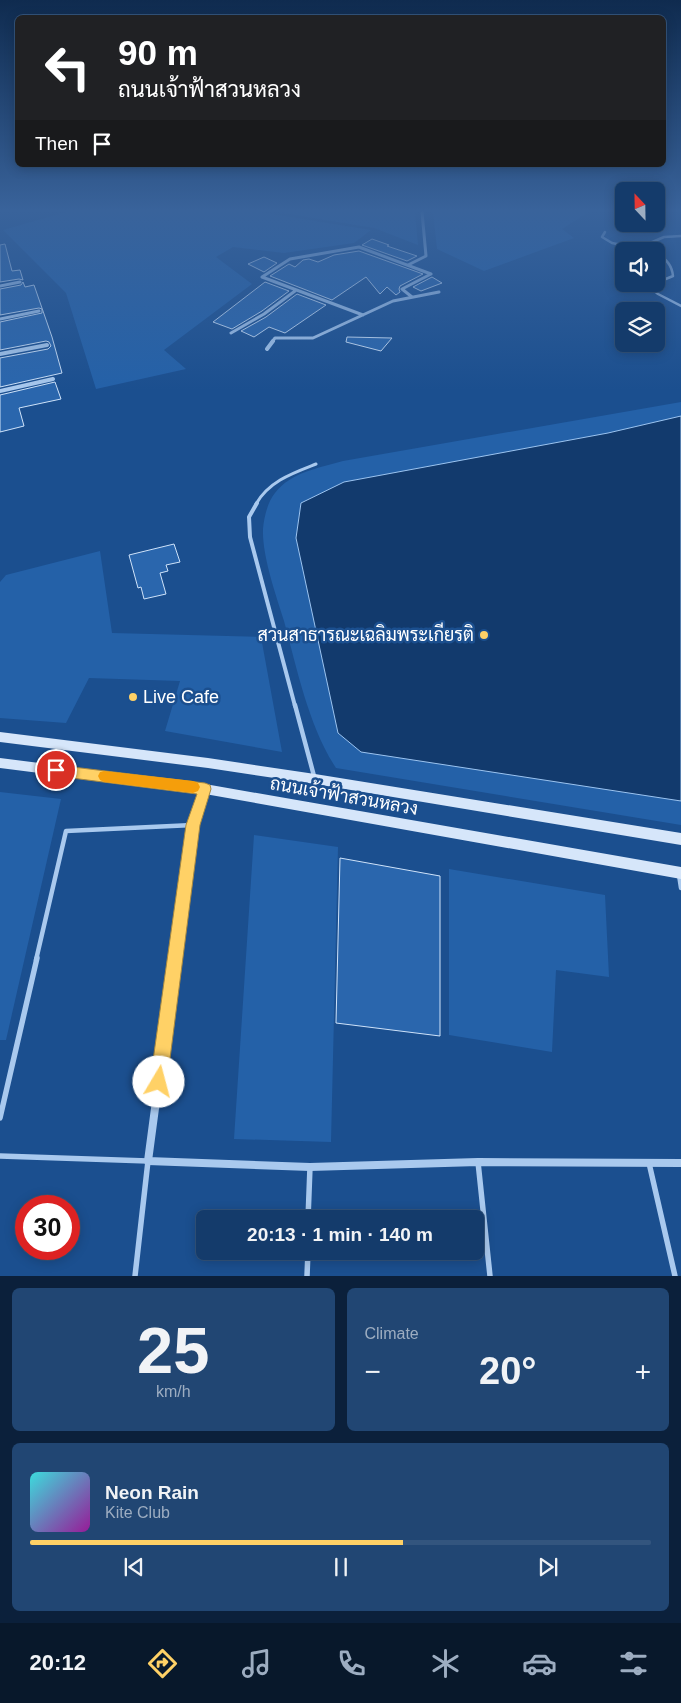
<!DOCTYPE html>
<html lang="en">
<head>
<meta charset="utf-8">
<style>
  body { margin:0; font-family:Arial,Sarabun,sans-serif; background:#214673; color:#f1f3f6; height:100vh; display:flex; flex-direction:column; font-size:19px; white-space:nowrap }
  * { box-sizing:border-box; margin:0 }
  p { font-size:16px; color:#9dadc1 }
  .icon { flex:none; width:28px; height:28px; fill:none; stroke:currentColor; stroke-width:2; stroke-linecap:round; stroke-linejoin:round }
  .map { position:relative; height:1276px; overflow:hidden }
  .side { display:flex; flex-direction:column; gap:12px; padding:12px; background:#0b203b; flex:1 }
  .side>* { flex:none }
  .top-card { position:absolute; left:15px; top:15px; width:651px; height:152px; border-radius:8px; box-shadow:0 2px 12px #0003,0 0 0 1px #33557e; background:#202124; color:#fff; overflow:hidden }
  .needle { width:32px; rotate:338deg }
  .fabs { position:absolute; left:615px; top:182px; display:grid; gap:10px }
  .fabs a { display:grid; place-items:center; width:50px; height:50px; border-radius:8px; background:#143b6b; box-shadow:0 2px 12px #0003,0 0 0 1px #33557e; font-size:25px }
  .speed { position:absolute; left:15px; top:1195px; display:flex; gap:10px; font-size:25px; font-weight:700; text-align:center }
  .speed>* { display:grid; place-content:center; width:65px; height:65px; border-radius:50%; background:#143b6b; box-shadow:0 2px 12px #0003,0 0 0 1px #33557e; line-height:1 }
  .speed .limit { border:8px solid #d22; background:#fff; color:#111 }
  .pin { position:absolute; display:grid; place-items:center; width:42px; height:42px; color:#fff; margin:-21px; border:2px solid #fff; border-radius:50%; box-shadow:0 1px 5px #0007 }
  .me { position:absolute; width:55px; margin:-28px; rotate:8deg; stroke-linejoin:round; filter:drop-shadow(0 0 4px #0008) }
  .turn { display:flex; align-items:center; gap:18px; height:105px; padding:0 20px; font-size:22px }
  .turn .icon { width:65px; height:65px; stroke-width:2.5 }
  .turn b { display:block; font-size:35px; line-height:42px }
  .then { display:flex; align-items:center; height:48px; padding:0 20px; background:#0003; gap:10px; font-size:19px }
  .big { font-size:38px; font-weight:700; line-height:1.1 }
  .side .widget { flex:1; display:flex; flex-direction:column; justify-content:center; gap:8px; min-width:0; padding:0 18px; border-radius:8px; background:#214673 }
  .side .dial { align-items:center; gap:0 }
  .dial b { font-size:65px; line-height:1 }
  .song { display:flex; align-items:center; gap:15px }
  .cover { width:60px; height:60px; border-radius:8px; background:linear-gradient(135deg,hsl(180 70% 55%),hsl(300 70% 35%)) }
  .played { height:5px; border-radius:2px; background:linear-gradient(90deg,#ffd166 60%,#33557e 60%) }
  .keys { display:flex; justify-content:space-around; direction:ltr }
  .heat { display:flex; justify-content:space-between; align-items:center; font-size:28px; direction:ltr }
  .side .tiles { flex:1; display:grid; gap:12px; grid-template-columns:1fr 1fr }
  .widget:last-child { grid-column:span 2 }
  .trip { position:absolute; left:196px; top:1210px; width:288px; height:50px; border-radius:8px; background:#143b6b; box-shadow:0 2px 12px #0003,0 0 0 1px #33557e; font-weight:700; line-height:50px; text-align:center }
  .menu { display:flex; height:80px; justify-content:space-around; align-items:center; background:#08182b; color:#9dadc1 }
  .menu .icon { width:35px; height:35px }
  .menu .current { color:#ffd166 }
  .menu b { font-size:22px; color:#f1f3f6 }
  .map>svg:first-child { display:block }
</style>
</head>
<body>
<div class="map">
<svg width="681" height="1276" viewBox="0 0 681 1276">
  <rect width="100%" height="100%" fill="#1b4f8f"/>
  <path fill="#2461a8" d="M66 212H260L371 230 354 243 284 253 233 247 216 257 252 284 164 350 186 369 96 389 66 293 3 230Z
    M277 212H415L418 245 374 228Z
    M433 212H589L562 229 574 238 484 271 437 249Z
    M681 402V825L336 768C309 727 297 669 284 621 276 595 262 556 263 529 264 517 268 501 275 493 291 472 319 468 343 461Z
    M100 551 112 633 261 637 282 752 165 731 180 681 89 678 66 723 0 718V582L6 575Z
    M0 792 61 799 6 1040H0Z
    M254 835 338 847 331 1142 234 1139Z
    M449 869 605 895 609 977 556 970 552 1052 449 1035Z"/>
  <path fill="#123a6d" stroke="#9cc4f0" d="M681 416V801L361 752 338 733 296 538 301 503 344 482 608 433Z"/>
  <path fill="#2a66ad" stroke="#cfe3fa" d="M372 239 389 245 387 246 417 256 407 261 362 245Z
    M5 244 12 271 20 270 23 280 19 279 0 282V245Z
    M359 251 423 274 400 286 399 289 400 292 396 295 387 287 380 294 366 277 332 300 270 276 289 264 295 267 303 260 309 259 318 262 334 255Z
    M264 257 277 263 264 272 248 264Z
    M432 277 442 283 421 291 413 287Z
    M23 282 25 287 34 285 52 337 62 373 0 387V358L48 349 51 346 49 342 46 341 0 350V322L42 313V309L39 308 0 315V289L21 285Z
    M265 282 289 291 262 311 232 329 213 322Z
    M297 294 326 305 285 333 269 327 254 337 241 331 266 317Z
    M347 337 392 338 381 351 346 342Z
    M55 382 61 399 19 408 24 426 0 432V395Z
    M174 544 180 562 166 565 168 571 160 573 166 594 144 599 141 587 138 588 129 555Z
    M340 858 440 876V1036L336 1023Z"/>
  <g fill="none" stroke-linecap="round" stroke-linejoin="round">
    <path stroke="#a9c9ee" stroke-width="2.5" d="M605 232 602 237 612 243 648 250
      M650 251 648 250 650 243 664 237 681 236
      M656 254C666 258 672 266 673 276L656 283
      M655 284 650 287 658 294 681 306"/>
    <path stroke="#a9c9ee" stroke-width="3" d="M256 504C269 481 293 473 316 464"/>
    <path stroke="#a9c9ee" stroke-width="4" d="M257 503 249 517 250 537 295 706"/>
    <path stroke="#a9c9ee" stroke-width="4.5" d="M295 705 314 776
      M679 875 681 888
      M36 960 66 831 193 825"/>
    <path stroke="#a9c9ee" stroke-width="5.5" d="M0 1118 37 958
      M0 1156 148 1161 135 1276
      M478 1162 490 1276
      M649 1163 675 1276
      M308 1219 310 1167
      M307 1276 308 1251"/>
    <path stroke="#a9c9ee" stroke-width="3" d="M408 265 426 256 422 212
      M0 286 20 282
      M412 297 402 289 431 274
      M363 315 262 277 290 259 359 247 431 274
      M0 319 39 311
      M231 333 264 314 295 291
      M272 342 275 338H313L393 301 439 292"/>
    <path stroke="#a9c9ee" stroke-width="4" d="M267 349 273 341
      M0 354 47 345
      M0 391 53 379"/>
    <path stroke="#a9c9ee" stroke-width="6" d="M175 960 193 825 205 789"/>
    <path stroke="#a9c9ee" stroke-width="8" d="M175 958 148 1161 310 1167 478 1162 681 1163"/>
    <path fill="#d6e6fa" fill-rule="evenodd" d="M0 732 208 758 315 774 681 833V845L315 784 208 768 0 742Z
      M0 758 205 784 681 867V879L205 794 0 768Z"/>
  </g>
  <linearGradient id="sky" x2="0" y2="1"><stop stop-color="#0f2b4f"/><stop offset="0.54" stop-color="#39639b"/><stop offset="1" stop-color="#39639b" stop-opacity="0"/></linearGradient>
  <rect width="681" height="390" fill="url(#sky)"/>
  <path fill="#ffd166" stroke="#a68842" d="M56 765 205 783 210 785 211 789 200 825 167 1082 165 1087 159 1090 153 1087 150 1082 186 825 197 794 56 776 51 774 49 770 51 766Z"/>
  <path fill="#f59e0b" d="M104 771 193 781 198 783 200 787 198 791 193 793 104 782 100 780 98 776 100 772Z"/>
  <g fill="#ffd166" stroke="#1b4f8f" stroke-width="2">
    <circle cx="484" cy="635" r="5"/>
    <circle cx="133" cy="697" r="5"/>
  </g>
  <g text-anchor="middle" stroke-width="5" stroke-linejoin="round" paint-order="stroke">
    <g font-size="18" fill="#fff" stroke="#1b4f8f" text-anchor="end">
      <text x="474" y="641">สวนสาธารณะเฉลิมพระเกียรติ</text>
      <text x="143" y="703" text-anchor="start">Live Cafe</text>
    </g>
    <g font-size="18" fill="#fff" stroke="#1b4f8f">
      <text transform="translate(344 796) rotate(10)" y="6">ถนนเจ้าฟ้าสวนหลวง</text>
    </g>
  </g>
</svg>
<div class="fabs">
<a><svg class="needle" viewBox="-14 -14 28 28"><path d="M0-13l5 13h-10z" fill="#e53935"/><path d="M0 13l5-13h-10z" fill="#9dadc1"/></svg></a>
<a><svg class="icon" aria-label="sound" viewBox="0 0 24 24"><path d="M4 9h4l5-4v14l-5-4H4zM17 9q2 3 0 6"/></svg></a>
<a><svg class="icon" aria-label="layers" viewBox="0 0 24 24"><path d="M12 4l9 5-9 5-9-5zM3 14l9 5 9-5"/></svg></a>
</div>
<div class="speed"><div class="limit">30</div></div>
<div class="pin" style="left:56px;top:770px;background:#d93025"><svg class="icon" aria-label="arrive" viewBox="0 0 24 24"><path d="M6 21V4h12l-3 4 3 4H6"/></svg></div>
<svg class="me" style="left:159px;top:1082px" viewBox="-20 -20 40 40"><circle r="19" fill="#fff"/><path d="M0-13L10 11 0 6-10 11z" fill="#ffd166"/></svg>
<div class="trip">20:13 · 1 min · 140 m</div>
<div class="top-card">
<div class="turn"><svg class="icon" aria-label="left" viewBox="0 0 24 24"><path d="M17 20v-9H6M10 6l-5 5 5 5"/></svg><div><b>90 m</b>ถนนเจ้าฟ้าสวนหลวง</div></div>
<div class="then">Then<svg class="icon" aria-label="arrive" viewBox="0 0 24 24"><path d="M6 21V4h12l-3 4 3 4H6"/></svg></div>
</div>
</div>
<section class="side">
<div class="tiles">
<div class="widget dial"><b>25</b><p>km/h</p></div>
<div class="widget"><p>Climate</p>
<div class="heat"><a>−</a><b class="big">20°</b><a>+</a></div>
</div>
<div class="widget">
<div class="song"><i class="cover"></i><div><b>Neon Rain</b><p>Kite Club</p></div></div>
<div class="played"></div>
<div class="keys"><svg class="icon" aria-label="previous" viewBox="0 0 24 24"><path d="M18 5L8 12l10 7zM5 5v14"/></svg><svg class="icon" aria-label="pause" viewBox="0 0 24 24"><path d="M8 5v14M16 5v14"/></svg><svg class="icon" aria-label="next" viewBox="0 0 24 24"><path d="M6 5l10 7-10 7zM19 5v14"/></svg></div>
</div>
</div>
</section>
<nav class="menu">
<b>20:12</b>
<svg class="icon current" aria-label="directions" viewBox="0 0 24 24"><path d="M12 3l9 9-9 9-9-9zM9 14v-3h6M13 9l2 2-2 2"/></svg>
<svg class="icon" aria-label="music" viewBox="0 0 24 24"><path d="M9 18V5l10-2v13"/><circle cx="6" cy="18" r="3"/><circle cx="16" cy="16" r="3"/></svg>
<svg class="icon" aria-label="phone" viewBox="0 0 24 24"><path d="M5 4h4l2 5-3 2q2 4 5 5l2-3 5 2v4C11 20 4 13 5 4z"/></svg>
<svg class="icon" aria-label="climate" viewBox="0 0 24 24"><path d="M12 3v18M4 7l16 10M4 17L20 7"/></svg>
<svg class="icon" aria-label="car" viewBox="0 0 24 24"><path d="M5 17H2v-5l4-1 3-4h7l3 4 3 1v5h-3M9 17h6M6 11h13"/><circle cx="7" cy="17" r="2"/><circle cx="17" cy="17" r="2"/></svg>
<svg class="icon" aria-label="filters" viewBox="0 0 24 24"><path d="M4 7h16M4 17h16"/><circle cx="9" cy="7" r="2"/><circle cx="15" cy="17" r="2"/></svg>
</nav>
</body>
</html>
